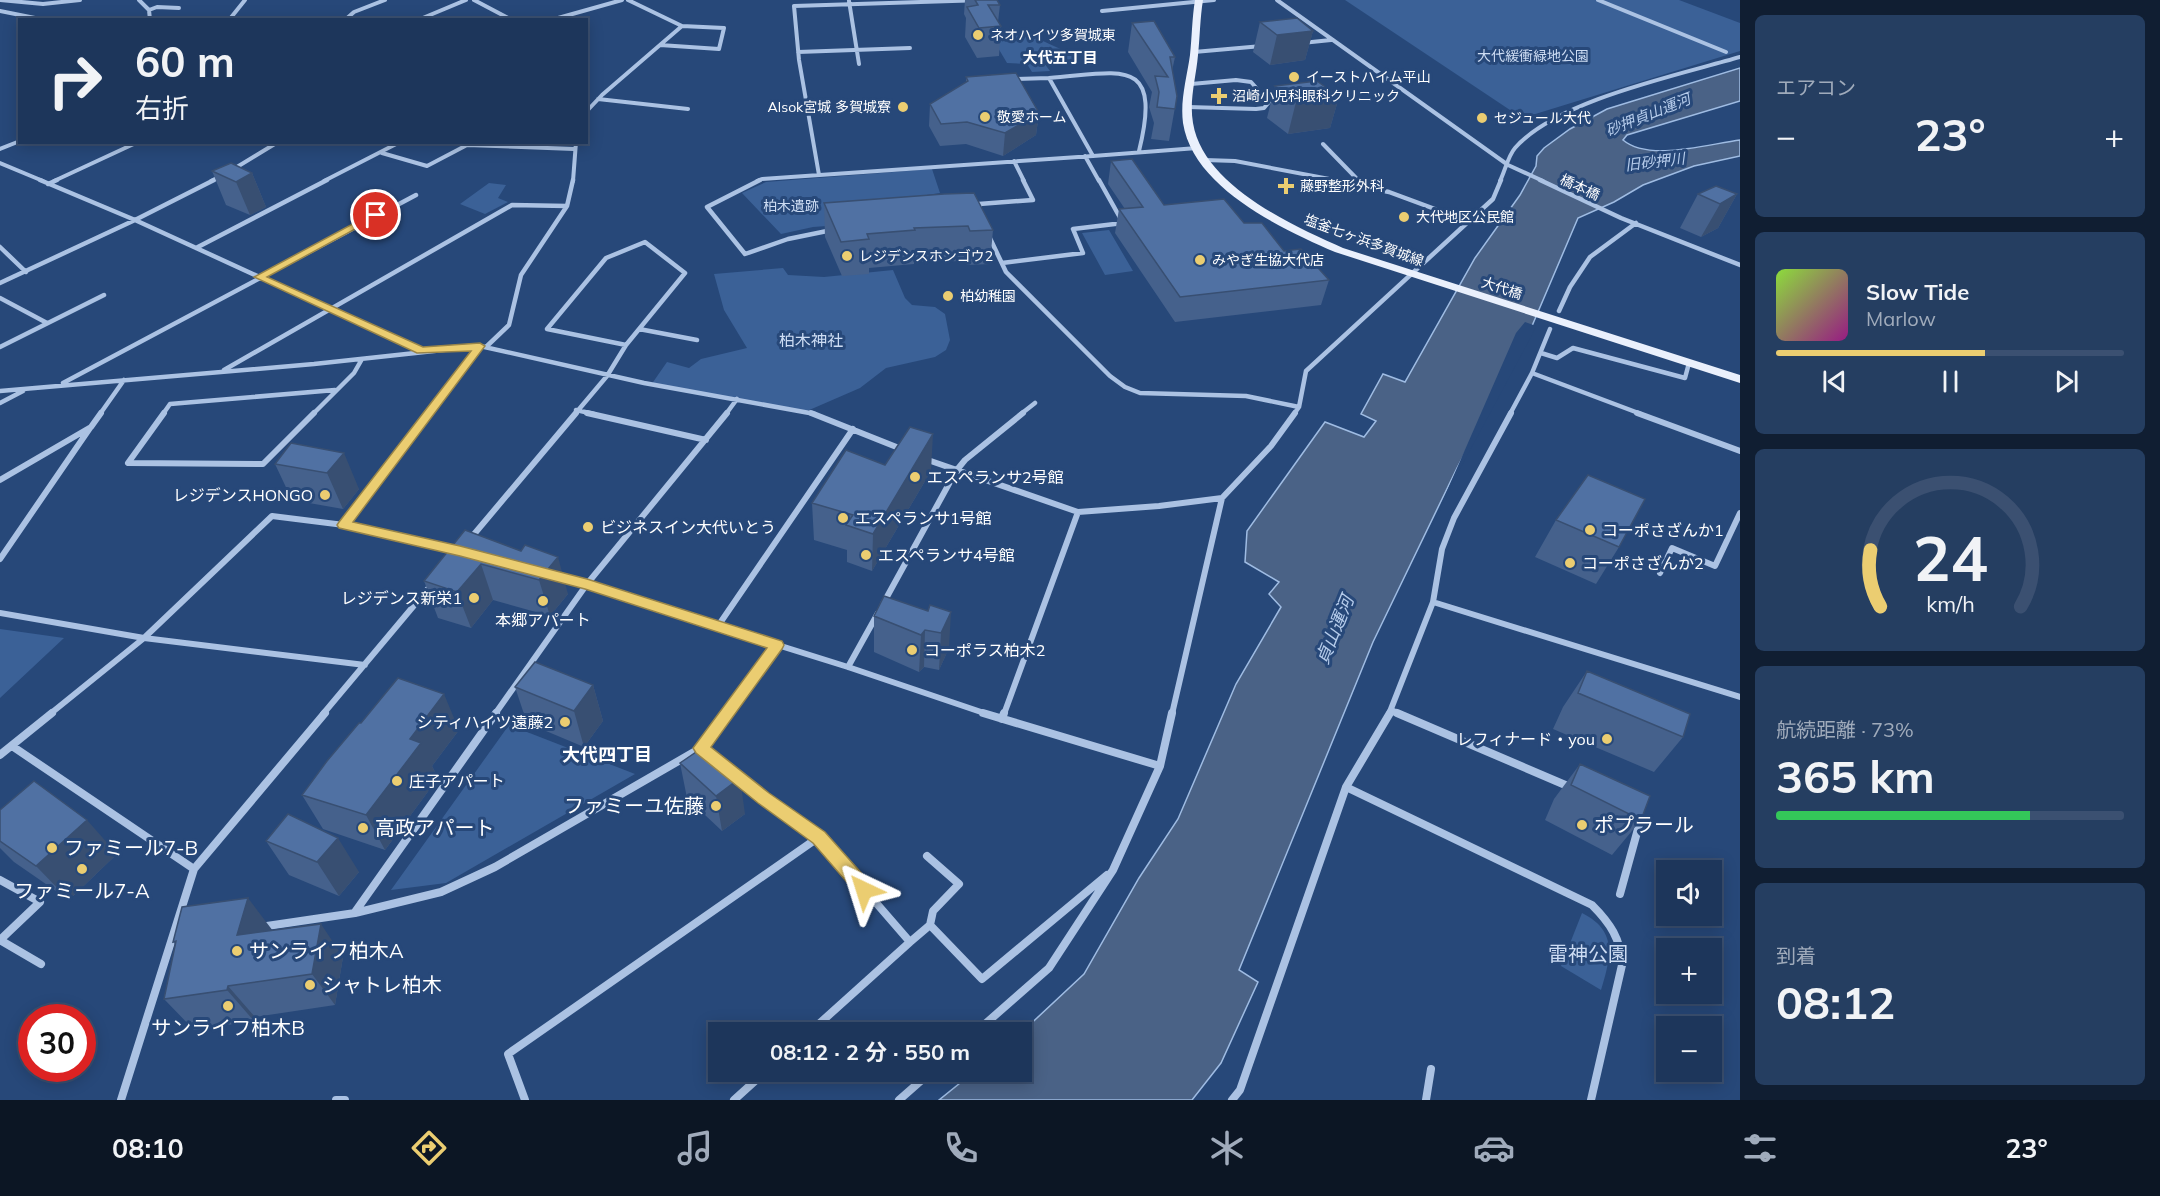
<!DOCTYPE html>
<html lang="ja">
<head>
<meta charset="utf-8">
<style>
  body { margin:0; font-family:Mulish,"Noto Sans JP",sans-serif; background:#253e61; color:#f1f3f6; height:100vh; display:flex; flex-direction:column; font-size:22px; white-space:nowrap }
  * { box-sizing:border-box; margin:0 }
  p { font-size:20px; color:#a0abbb }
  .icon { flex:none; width:33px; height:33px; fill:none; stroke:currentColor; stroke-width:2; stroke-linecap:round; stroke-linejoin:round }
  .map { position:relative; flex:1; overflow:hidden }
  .panel { display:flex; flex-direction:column; gap:15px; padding:15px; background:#101e32; width:420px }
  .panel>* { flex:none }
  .hud { position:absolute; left:18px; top:18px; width:570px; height:126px; border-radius:0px; box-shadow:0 3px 15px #0003,0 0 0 2px #3b5071; background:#1d365b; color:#f1f3f6; overflow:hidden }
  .controls { position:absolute; left:1656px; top:860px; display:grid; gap:12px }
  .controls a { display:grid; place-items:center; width:66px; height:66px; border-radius:0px; background:#1d365b; box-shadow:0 3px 15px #0003,0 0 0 2px #3b5071; font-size:30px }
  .speed { position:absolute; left:18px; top:1004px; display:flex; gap:12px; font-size:30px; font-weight:700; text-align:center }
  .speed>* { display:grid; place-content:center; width:78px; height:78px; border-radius:50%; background:#1d365b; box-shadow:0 3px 15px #0003,0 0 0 2px #3b5071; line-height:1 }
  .speed .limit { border:9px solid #d22; background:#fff; color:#111 }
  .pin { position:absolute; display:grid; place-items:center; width:51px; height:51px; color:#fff; margin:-26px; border:3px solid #fff; border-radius:50%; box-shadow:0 2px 6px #0007 }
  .me { position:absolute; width:66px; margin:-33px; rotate:319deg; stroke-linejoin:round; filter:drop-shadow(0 0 4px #0008) }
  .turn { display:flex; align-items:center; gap:21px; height:126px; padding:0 18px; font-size:27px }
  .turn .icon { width:78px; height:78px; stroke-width:2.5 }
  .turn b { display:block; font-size:42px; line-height:51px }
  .big { font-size:45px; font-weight:700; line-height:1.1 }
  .panel .card { flex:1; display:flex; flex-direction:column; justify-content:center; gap:9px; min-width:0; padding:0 21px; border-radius:9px; background:#253e61 }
  .panel .dial { align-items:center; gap:0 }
  .dial svg { height:156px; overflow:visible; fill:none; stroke:#3b5071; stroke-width:7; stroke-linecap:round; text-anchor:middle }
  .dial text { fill:#f1f3f6; stroke:none }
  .song { display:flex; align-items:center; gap:18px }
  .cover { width:72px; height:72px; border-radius:9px; background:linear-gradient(135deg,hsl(90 70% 55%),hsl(310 70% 35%)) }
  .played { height:6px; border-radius:3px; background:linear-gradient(90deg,#ebcd71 60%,#3b5071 60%) }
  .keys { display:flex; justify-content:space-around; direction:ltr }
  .heat { display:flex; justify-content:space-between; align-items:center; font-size:33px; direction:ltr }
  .charge { height:9px; border-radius:4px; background:linear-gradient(90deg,#34c759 73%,#3b5071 0) }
  .trip { position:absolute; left:708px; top:1022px; width:324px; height:60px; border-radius:0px; background:#1d365b; box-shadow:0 3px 15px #0003,0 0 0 2px #3b5071; font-weight:700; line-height:60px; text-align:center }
  .dock { display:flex; height:96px; justify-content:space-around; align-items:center; background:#0c1624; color:#a0abbb }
  .dock .icon { width:42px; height:42px }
  .dock .current { color:#ebcd71 }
  .dock b { font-size:27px; color:#f1f3f6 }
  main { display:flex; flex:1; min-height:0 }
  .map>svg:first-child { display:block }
</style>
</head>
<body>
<main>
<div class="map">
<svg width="1740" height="1100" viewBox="0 0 1740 1100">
  <rect width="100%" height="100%" fill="#274879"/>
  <path fill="#3b6197" d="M1345 0H1679L1740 23V51L1522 118Z
    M1021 31 1067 52 1074 57V61L1044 63 1050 71 1032 72 1027 64 1007 63 994 41Z
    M932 169 940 193 927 195 934 207 922 219 813 227 781 234 742 193 766 182Z
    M489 183 506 185 498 198 508 202 485 214 460 204Z
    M1109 230 1133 271 1105 275 1082 233Z
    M783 268 788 275 824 277 893 270 905 298 912 305 935 307 945 314 950 340 946 350 935 357 886 368 860 388 807 411 651 385 667 362 689 368 701 359 747 348 724 310 714 274Z
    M0 629 64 638 0 698Z
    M509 725 635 774 446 883 391 890Z
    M1582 913C1618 931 1611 957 1601 990L1561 966Z"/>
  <path fill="#4a6286" stroke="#9fbce3" stroke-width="1.5" d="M1740 68V101L1627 135 1623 140C1649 162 1708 144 1740 140V156L1694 166 1643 185 1614 202 1578 218 1529 333 1457 468 1373 642 1239 970 1258 982 1221 1063 1192 1100H939L975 1071H1022V1032L1084 974 1139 878 1178 819 1236 684 1281 607 1269 594 1279 582 1245 562 1247 531 1325 422 1364 437 1376 421 1361 414 1383 374 1405 382 1475 258 1520 195 1536 166 1537 156 1544 148 1570 129 1607 109Z"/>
  <path fill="#274879" d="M1525 322 1536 326 1532 335 1460 469 1426 539 1516 333Z"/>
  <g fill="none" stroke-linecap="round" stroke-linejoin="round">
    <path stroke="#abc2e3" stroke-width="4" d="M0 0 43 4 80 0
      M139 0 149 10 150 20
      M474 0 512 20
      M1277 0 1508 165 1543 181
      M1598 0 1726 52
      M849 1 859 64
      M149 10 157 7 179 8
      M0 11 45 20
      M1102 11 1214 0
      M229 20 245 0
      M345 20 354 12 385 0
      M418 20 466 0
      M551 20 622 0
      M1302 43 1331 40
      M660 45 719 49 724 28 682 26
      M798 52 910 48
      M1194 52 1262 46
      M1012 79 1049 78
      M598 99 688 109
      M1188 107 1256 109 1264 108 1269 102 1251 82 1236 80 1191 84
      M586 112 602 95 682 26 628 0
      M1323 144 1359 181
      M0 149 20 141
      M1139 151C1163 54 1119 73 1049 78L1093 156 1197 148
      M382 153 427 166 467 145 574 149
      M1085 156 1099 181
      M1205 160 1235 161 1340 181
      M1014 161 1024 181
      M0 163 43 181
      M232 170 278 142
      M819 175 799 60 794 6 984 0
      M54 181 138 142
      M211 181 221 176
      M324 181 400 142
      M573 181 576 142
      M757 181 762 179 1093 156
      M1500 181C1505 171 1508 156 1515 148 1557 100 1679 75 1740 57"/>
    <path stroke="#abc2e3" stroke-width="4.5" d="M40 180 135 220 421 351
      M760 180 707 207 745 254 788 239 832 230
      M1332 180 1389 192 1470 222
      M1358 180 1364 186
      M1540 180 1621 218 1740 265
      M48 184 57 180
      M980 210 979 204 1033 200 1023 180
      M988 234 1006 272 1110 376 1125 387 1140 393 1246 396 1299 407
      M645 242 685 273 626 345 547 329 606 258Z
      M0 247 26 272
      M196 248 327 180
      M1002 263 1083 253 1073 229 1123 223 1099 180
      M0 283 135 220 214 180
      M0 298 47 323
      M1559 311 1570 287 1590 257 1636 223
      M639 329 697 340
      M0 347 104 295
      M486 347 509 325 521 275 567 206 573 180
      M1541 353 1557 358 1573 348 1685 378 1689 363
      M224 370 512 205 567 206
      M1532 373 1641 414
      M63 383 416 195
      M0 391 314 364 480 346 644 383 815 414
      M0 403 23 391
      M576 410 594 414
      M100 414 124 380
      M163 414 170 404 335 390
      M313 414 354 373 362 359
      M428 414 480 346
      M575 414 607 376 626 345
      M726 414 737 399
      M1021 414 1035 403
      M1294 414 1299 407 1306 371 1493 199 1501 180
      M1510 414 1532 373 1550 329"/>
    <path stroke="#abc2e3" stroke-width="6" d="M164 413 128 463 263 464 314 413
      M587 413 706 440
      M811 413 904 450
      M1637 413 1740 451
      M925 459 1078 512 1159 506 1222 498
      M0 480 91 427 101 413
      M344 525 429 413
      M470 539 576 413
      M0 559 90 428
      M1660 573 1672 548 1715 566 1740 513
      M557 576 848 667 987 714
      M1433 602 1740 697
      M883 604 956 471 965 460 1023 413
      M0 613 144 638 365 665
      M718 626 853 429
      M848 667 878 613
      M1391 710 1400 714
      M50 714 144 638 272 516 344 525 457 550
      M323 714 432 584
      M495 714 587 584 727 413
      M726 714 777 646
      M1004 714 1078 512
      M1172 714 1222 498 1271 446 1295 413
      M1389 714 1433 602 1442 549 1454 518 1511 413"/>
    <path stroke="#abc2e3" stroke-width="8" d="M983 713 1160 766
      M1397 713 1570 787
      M1002 719 1004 713
      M12 746 194 869
      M0 755 52 713
      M736 776 819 837 910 942 810 1032
      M1346 787 1592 905C1610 923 1621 939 1622 965L1591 1100
      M927 856 959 884 933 911 930 925
      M0 880 40 902 0 940 41 964
      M1620 894 1641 818 1637 816
      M355 912 496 713
      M260 927 355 913 441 892 495 867 701 748 727 713
      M910 942 930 925 982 979 1107 875
      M976 1032 1049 968 1113 870 1160 766 1172 713
      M121 1100 194 869 325 713
      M336 1100H345
      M525 1100 508 1054 819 837
      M734 1100 766 1071
      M899 1100 932 1071
      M1232 1100 1240 1090 1346 787 1390 713
      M1426 1100 1431 1069"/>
    <path fill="#eaf0fc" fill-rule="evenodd" d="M1195 0H1203C1200 18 1200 37 1198 55 1196 78 1189 100 1193 123 1203 185 1291 225 1343 248L1740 375V383L1335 252C1282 229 1193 188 1183 123 1180 100 1187 77 1190 55 1192 37 1192 18 1195 0Z"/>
  </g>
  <path fill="#45618c" d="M965 0H997L1000 5 998 22 1001 26 999 56 977 58 965 37 966 18 964 14Z
    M1260 22 1313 31 1305 60 1270 65 1253 52Z
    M1132 23 1175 57 1172 71 1177 96 1169 141 1151 139 1154 123 1149 107 1152 92 1128 52Z
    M966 77 1039 113 1036 135 1003 156 966 144 940 146 929 126 930 104 966 82Z
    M1275 86 1339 97 1330 128 1288 134 1267 118Z
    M1111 161 1164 205 1244 223 1284 251 1329 280 1321 305 1175 322 1115 233 1119 209H1125L1108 184Z
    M212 171 252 173 266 207 250 215 226 205Z
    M1698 194H1737L1718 228 1701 237 1680 228Z
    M824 203 993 230 990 264 967 265 965 261 914 262V264L869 268V274L842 276 825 237Z
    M291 443 359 489 343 509 292 500 275 464Z
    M885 465 931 471 872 571 847 562V550L814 540 812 503Z
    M1556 520 1619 547 1596 584 1535 557Z
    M521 551 568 594 550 616 493 600 471 628 438 618 424 581Z
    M930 605 949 648 939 670 924 667 919 672 874 652V616L928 611Z
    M1587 671 1683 737 1654 772 1553 729 1563 707Z
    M593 685 603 721 584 747 527 723 515 687Z
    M361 723 459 730 432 766 438 778 385 850 323 829 302 795Z
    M680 763 745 814 722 831 687 798Z
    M1580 764 1641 820 1612 855 1545 820 1554 799Z
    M0 810 117 854 69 900 14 862 0 848Z
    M266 841 359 872 339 896 289 875Z
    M272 930 343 957 335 1005 255 1017 254 1021 194 1030 164 999 176 945 173 942Z"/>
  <path fill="#384f72" d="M1313 31 1305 60 1270 65 1277 35Z
    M1339 97 1330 128 1288 134 1296 102Z
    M1039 113 1036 135 1003 156 1005 133Z
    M252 173 266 207 250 215 236 182Z
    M1737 194 1718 228 1701 237 1720 204Z
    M933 434 931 471 872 571 873 534Z
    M344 453 359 489 343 509 327 473Z
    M558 557 568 594 550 616 539 580Z
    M481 564 493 600 471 628 457 592Z
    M951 612 949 648 939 670 941 633Z
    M925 630 924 667 919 672 921 635Z
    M593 685 603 721 584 747 574 711Z
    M444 694 459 730 432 766 438 778 385 850 366 815 410 739Z
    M740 778 745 814 722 831 716 796Z
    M87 820 117 854 69 900 36 866Z
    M338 838 359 872 339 896 317 862Z
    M248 898 273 931 237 935Z
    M321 924 343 957 335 1005 312 974Z
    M228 986 255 1017 254 1021 227 990Z"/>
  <path fill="#5071a3" stroke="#384f72" stroke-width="1.5" d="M975 0H997L1000 5H988L1001 26 979 28 967 7 978 5Z
    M1297 18 1313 31 1277 35 1260 22Z
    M1154 21 1175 57H1170L1177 96 1175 109 1157 107 1159 92 1155 76 1168 77 1132 23Z
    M1016 73 1039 113 1005 133 967 122 941 124 930 104 968 81 966 77Z
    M1317 81 1339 97 1296 102 1275 86Z
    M1132 159 1164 205 1224 199 1244 223H1262L1284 251 1301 249 1329 280 1180 297 1119 209 1143 207 1111 161Z
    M231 163 252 173 236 182 212 171Z
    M1716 186 1737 194 1720 204 1698 194Z
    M974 193 993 230 970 231 968 226 914 228 915 230 867 234 869 239 841 242 824 203 944 194Z
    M910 427 933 434 873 534 846 525 853 515 812 503 846 450 885 465Z
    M291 443 344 453 327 473 275 464Z
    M1588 475 1645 499 1619 547 1556 520Z
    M465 530 521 551 525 545 558 557 539 580 481 564 457 592 424 581Z
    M884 596 928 611 930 605 951 612 941 633 925 630 921 635 874 616Z
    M535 662 593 685 574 711 515 687Z
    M1587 671 1690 714 1683 737 1578 693Z
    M398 678 444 694 410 739 421 743 366 815 302 795 327 761 359 723H361Z
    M705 746 740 778 716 796 680 763Z
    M1580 764 1650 796 1641 820 1571 785Z
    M34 781 87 820 36 866 0 841V810Z
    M288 814 338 838 317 862 266 841Z
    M248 898 237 935 321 924 312 974 228 986 227 990 164 999 176 941 173 942 182 907Z"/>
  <path fill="#ebcd71" stroke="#998549" stroke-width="1.5" d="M373 213 381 215 267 277 423 347 480 343 485 346 353 522 460 546 587 579 782 641 784 645 782 649 711 747 769 793 825 832 871 884 873 890 871 895 864 898 858 895 813 843 758 803 696 753 693 748 767 648 585 589 460 556 339 528 337 525 339 522 471 351 417 353 254 277Z"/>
  <g fill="#ebcd71" stroke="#274879" stroke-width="2">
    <circle cx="978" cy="35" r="6"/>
    <circle cx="1294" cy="77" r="6"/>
    <path d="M1216 87h6v6h6v6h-6v6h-6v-6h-6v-6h6z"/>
    <circle cx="903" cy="107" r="6"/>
    <circle cx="985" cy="117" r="6"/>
    <circle cx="1482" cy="118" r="6"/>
    <path d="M1283 177h6v6h6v6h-6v6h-6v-6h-6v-6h6z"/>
    <circle cx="1404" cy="217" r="6"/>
    <circle cx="847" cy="256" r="6"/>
    <circle cx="1200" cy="260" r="6"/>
    <circle cx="948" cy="296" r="6"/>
    <circle cx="915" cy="477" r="6"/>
    <circle cx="325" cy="495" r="6"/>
    <circle cx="843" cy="518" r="6"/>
    <circle cx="588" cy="527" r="6"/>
    <circle cx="1590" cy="530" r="6"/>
    <circle cx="866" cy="555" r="6"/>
    <circle cx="1570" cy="563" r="6"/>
    <circle cx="474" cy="598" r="6"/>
    <circle cx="543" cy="601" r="6"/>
    <circle cx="912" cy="650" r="6"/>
    <circle cx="565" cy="722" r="6"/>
    <circle cx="1607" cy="739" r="6"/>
    <circle cx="397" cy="781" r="6"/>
    <circle cx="716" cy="806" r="6"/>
    <circle cx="1582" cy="825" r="6"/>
    <circle cx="363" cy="828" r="6"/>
    <circle cx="52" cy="848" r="6"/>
    <circle cx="82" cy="869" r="6"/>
    <circle cx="237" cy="951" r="6"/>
    <circle cx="310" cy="985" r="6"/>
    <circle cx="228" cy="1006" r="6"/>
  </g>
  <g text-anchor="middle" stroke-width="6" stroke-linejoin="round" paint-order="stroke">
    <g font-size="14" fill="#fff" stroke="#274879" text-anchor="start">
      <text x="990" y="40">ネオハイツ多賀城東</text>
      <text x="1306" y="82">イーストハイム平山</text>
      <text x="1232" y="101">沼崎小児科眼科クリニック</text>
      <text x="891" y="112" text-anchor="end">Alsok宮城 多賀城寮</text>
      <text x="997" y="122">敬愛ホーム</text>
      <text x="1494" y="123">セジュール大代</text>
      <text x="1300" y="191">藤野整形外科</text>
      <text x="1416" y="222">大代地区公民館</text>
      <text x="859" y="261">レジデンスホンゴウ2</text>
      <text x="1212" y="265">みやぎ生協大代店</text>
      <text x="960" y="301">柏幼稚園</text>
    </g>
    <g font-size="14" fill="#cddcf3" stroke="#274879">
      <text x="1533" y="61">大代緩衝緑地公園</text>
      <text x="791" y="211">柏木遺跡</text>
    </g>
    <g font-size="14" fill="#fff" stroke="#274879">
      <text transform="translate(1580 187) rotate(25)" y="5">橋本橋</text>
      <text transform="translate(1364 240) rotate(20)" y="5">塩釜七ヶ浜多賀城線</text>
      <text transform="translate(1502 288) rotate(18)" y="5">大代橋</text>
    </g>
    <g font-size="15" font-weight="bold" fill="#fff" stroke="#274879">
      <text x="1060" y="63">大代五丁目</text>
    </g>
    <g font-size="15" font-style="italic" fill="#b6cceb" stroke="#274879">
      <text transform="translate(1648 115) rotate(-22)" y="5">砂押貞山運河</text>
      <text transform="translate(1655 162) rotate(-7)" y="5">旧砂押川</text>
    </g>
    <g font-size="16" fill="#cddcf3" stroke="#274879">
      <text x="811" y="346">柏木神社</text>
    </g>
    <g font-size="16" fill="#fff" stroke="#274879" text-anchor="start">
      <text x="927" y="483">エスペランサ2号館</text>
      <text x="313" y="501" text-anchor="end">レジデンスHONGO</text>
      <text x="855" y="524">エスペランサ1号館</text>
      <text x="600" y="533">ビジネスイン大代いとう</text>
      <text x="1602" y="536">コーポさざんか1</text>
      <text x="878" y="561">エスペランサ4号館</text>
      <text x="1582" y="569">コーポさざんか2</text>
      <text x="462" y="604" text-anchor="end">レジデンス新栄1</text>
      <text x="543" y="626" text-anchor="middle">本郷アパート</text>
      <text x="924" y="656">コーポラス柏木2</text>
      <text x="553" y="728" text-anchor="end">シティハイツ遠藤2</text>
      <text x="1595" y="745" text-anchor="end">レフィナード・you</text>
      <text x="409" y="787">庄子アパート</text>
    </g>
    <g font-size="18" font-style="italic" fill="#b6cceb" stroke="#274879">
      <text transform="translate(1335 630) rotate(-68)" y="6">貞山運河</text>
    </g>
    <g font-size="18" font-weight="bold" fill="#fff" stroke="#274879">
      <text x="607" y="761">大代四丁目</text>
    </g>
    <g font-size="20" fill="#fff" stroke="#274879" text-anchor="start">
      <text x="704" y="813" text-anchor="end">ファミーユ佐藤</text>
      <text x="1594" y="832">ポプラール</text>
      <text x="375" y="835">高政アパート</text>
      <text x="64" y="855">ファミール7-B</text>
      <text x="82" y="898" text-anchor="middle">ファミール7-A</text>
      <text x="249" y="958">サンライフ柏木A</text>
      <text x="322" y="992">シャトレ柏木</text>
      <text x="228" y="1035" text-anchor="middle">サンライフ柏木B</text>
    </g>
    <g font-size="20" fill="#cddcf3" stroke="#274879">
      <text x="1588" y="961">雷神公園</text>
    </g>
  </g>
</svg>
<div class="controls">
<a><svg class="icon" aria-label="sound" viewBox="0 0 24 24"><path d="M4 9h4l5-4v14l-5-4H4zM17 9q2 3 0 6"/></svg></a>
<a>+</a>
<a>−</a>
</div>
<div class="speed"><div class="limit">30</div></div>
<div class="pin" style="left:376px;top:215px;background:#d93025"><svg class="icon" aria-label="arrive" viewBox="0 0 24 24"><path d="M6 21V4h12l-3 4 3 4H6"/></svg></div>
<svg class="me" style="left:864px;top:890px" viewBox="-20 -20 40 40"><path d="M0-17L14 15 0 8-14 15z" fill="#ebcd71" stroke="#fff" stroke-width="4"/></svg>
<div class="trip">08:12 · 2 分 · 550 m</div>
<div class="hud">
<div class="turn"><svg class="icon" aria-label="right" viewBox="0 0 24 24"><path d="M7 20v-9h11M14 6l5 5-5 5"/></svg><div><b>60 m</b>右折</div></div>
</div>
</div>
<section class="panel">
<div class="card"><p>エアコン</p>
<div class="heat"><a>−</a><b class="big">23°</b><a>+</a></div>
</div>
<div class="card">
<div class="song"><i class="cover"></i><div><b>Slow Tide</b><p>Marlow</p></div></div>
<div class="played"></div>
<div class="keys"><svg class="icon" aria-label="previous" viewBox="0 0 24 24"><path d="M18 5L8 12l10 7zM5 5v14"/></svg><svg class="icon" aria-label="pause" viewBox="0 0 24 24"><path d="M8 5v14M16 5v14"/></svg><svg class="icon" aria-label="next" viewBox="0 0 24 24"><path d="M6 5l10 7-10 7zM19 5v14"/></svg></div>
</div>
<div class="card dial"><svg viewBox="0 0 100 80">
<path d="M14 69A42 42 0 1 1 86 69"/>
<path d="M14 69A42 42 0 0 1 9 40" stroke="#ebcd71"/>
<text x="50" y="56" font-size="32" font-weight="700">24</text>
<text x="50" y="72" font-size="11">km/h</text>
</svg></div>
<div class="card"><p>航続距離 · 73%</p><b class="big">365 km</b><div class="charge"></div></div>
<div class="card"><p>到着</p><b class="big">08:12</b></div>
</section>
</main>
<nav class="dock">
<b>08:10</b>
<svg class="icon current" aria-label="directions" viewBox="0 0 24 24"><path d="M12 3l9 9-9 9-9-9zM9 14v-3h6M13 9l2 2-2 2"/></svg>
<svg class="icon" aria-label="music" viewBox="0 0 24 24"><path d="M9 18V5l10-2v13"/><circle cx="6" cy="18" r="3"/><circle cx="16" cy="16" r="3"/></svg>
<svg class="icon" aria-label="phone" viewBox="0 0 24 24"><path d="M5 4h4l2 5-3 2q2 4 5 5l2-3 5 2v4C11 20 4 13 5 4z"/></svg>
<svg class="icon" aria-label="climate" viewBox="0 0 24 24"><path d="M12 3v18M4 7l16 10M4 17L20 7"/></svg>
<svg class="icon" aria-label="car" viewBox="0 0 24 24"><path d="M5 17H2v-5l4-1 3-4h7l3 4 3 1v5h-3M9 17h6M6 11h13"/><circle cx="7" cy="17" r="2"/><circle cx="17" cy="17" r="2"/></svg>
<svg class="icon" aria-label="filters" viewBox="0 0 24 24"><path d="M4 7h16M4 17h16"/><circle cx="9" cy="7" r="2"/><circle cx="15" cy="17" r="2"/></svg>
<b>23°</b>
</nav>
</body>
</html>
